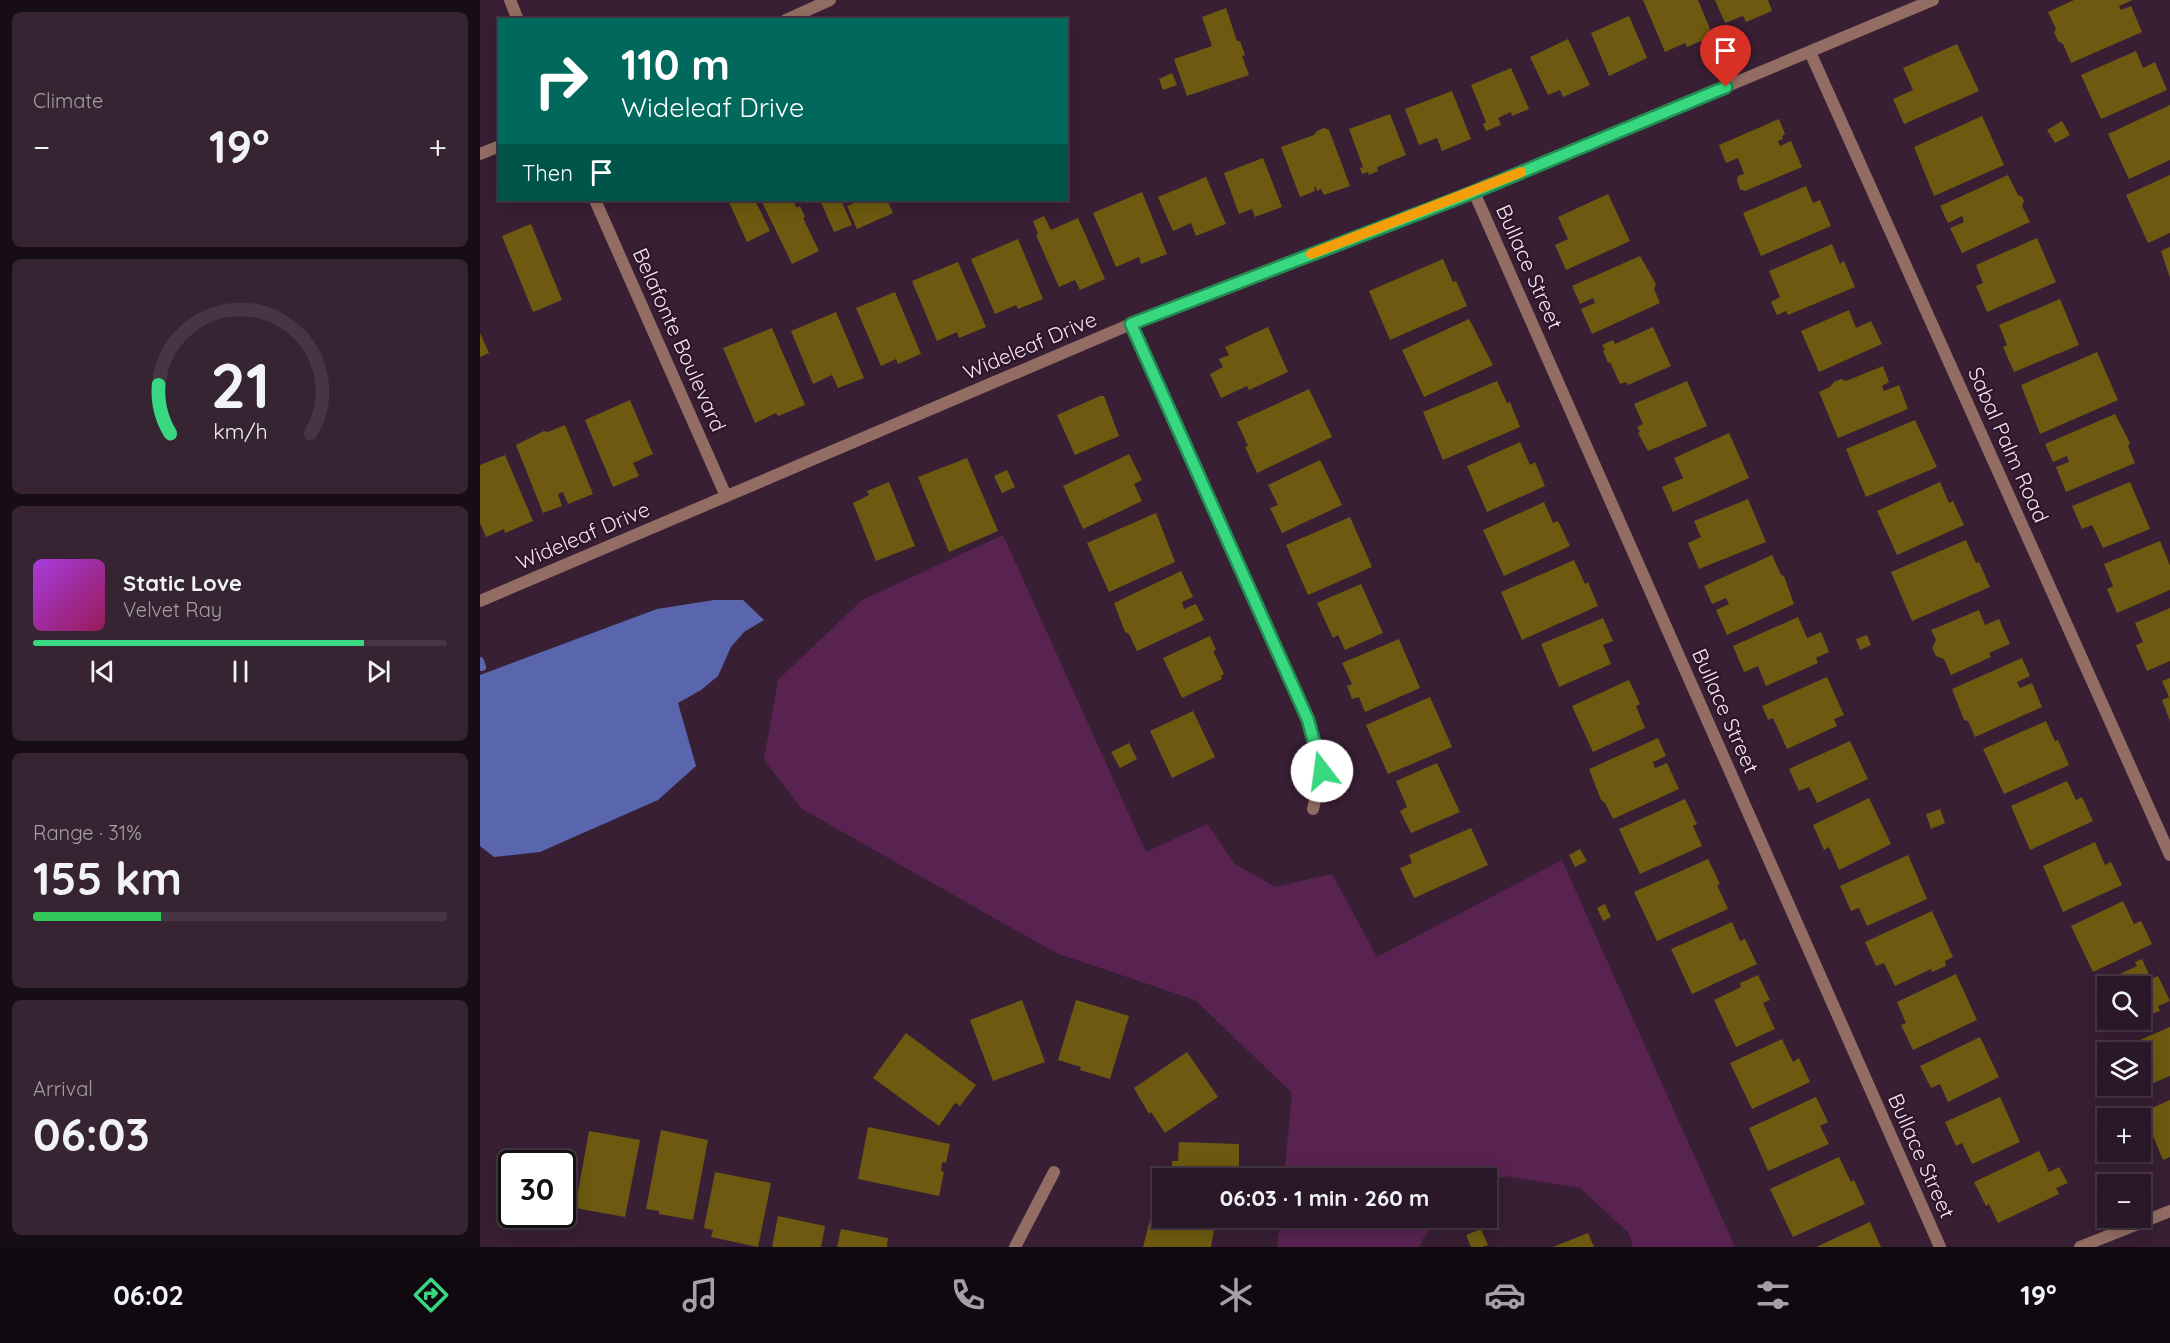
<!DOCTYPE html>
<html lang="en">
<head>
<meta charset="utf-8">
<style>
  body { margin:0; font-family:Quicksand,sans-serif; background:#362433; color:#f1f3f6; height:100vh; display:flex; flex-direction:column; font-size:22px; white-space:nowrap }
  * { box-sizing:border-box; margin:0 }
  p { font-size:20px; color:#a59fa7 }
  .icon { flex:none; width:33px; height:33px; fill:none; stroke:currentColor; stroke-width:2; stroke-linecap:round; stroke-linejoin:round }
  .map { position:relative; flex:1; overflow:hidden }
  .side { display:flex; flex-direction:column; gap:12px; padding:12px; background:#170d15; width:480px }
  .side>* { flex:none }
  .guide { position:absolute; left:18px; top:18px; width:570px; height:183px; border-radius:0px; box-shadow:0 3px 15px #0003,0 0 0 2px #463644; background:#00695c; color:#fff; overflow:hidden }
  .fabs { position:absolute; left:1617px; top:976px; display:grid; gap:12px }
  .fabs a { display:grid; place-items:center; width:54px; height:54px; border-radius:0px; background:#2a1727; box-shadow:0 3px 15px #0003,0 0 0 2px #463644; font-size:30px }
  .speed { position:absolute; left:18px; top:1150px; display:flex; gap:12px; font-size:30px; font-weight:700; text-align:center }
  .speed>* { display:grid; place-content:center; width:78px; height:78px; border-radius:50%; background:#2a1727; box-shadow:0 3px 15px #0003,0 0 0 2px #463644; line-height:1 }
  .speed .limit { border:3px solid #111; border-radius:9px; background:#fff; color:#111 }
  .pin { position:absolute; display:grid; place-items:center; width:51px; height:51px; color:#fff; margin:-62px -26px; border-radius:50% 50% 50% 0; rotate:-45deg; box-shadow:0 0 6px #0007 }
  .pin .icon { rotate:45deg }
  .me { position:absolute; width:66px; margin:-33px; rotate:345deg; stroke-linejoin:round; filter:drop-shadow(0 0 4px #0008) }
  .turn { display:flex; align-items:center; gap:21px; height:126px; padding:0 24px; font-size:27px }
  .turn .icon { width:78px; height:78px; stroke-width:2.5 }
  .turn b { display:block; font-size:42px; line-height:51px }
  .then { display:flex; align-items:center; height:57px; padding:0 24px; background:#0003; gap:12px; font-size:22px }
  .big { font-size:45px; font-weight:700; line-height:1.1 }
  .side .tile { flex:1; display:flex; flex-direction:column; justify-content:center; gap:9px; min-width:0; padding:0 21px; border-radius:9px; background:#362433 }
  .side .dial { align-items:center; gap:0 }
  .dial svg { height:156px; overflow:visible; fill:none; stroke:#463644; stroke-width:7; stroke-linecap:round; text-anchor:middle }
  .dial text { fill:#f1f3f6; stroke:none }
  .song { display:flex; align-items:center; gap:18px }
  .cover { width:72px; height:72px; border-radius:9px; background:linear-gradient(135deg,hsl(280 70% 55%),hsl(330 70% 35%)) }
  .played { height:6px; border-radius:3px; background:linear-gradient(90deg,#38d880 80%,#463644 80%) }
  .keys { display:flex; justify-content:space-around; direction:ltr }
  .heat { display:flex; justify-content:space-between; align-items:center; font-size:33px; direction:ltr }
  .charge { height:9px; border-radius:4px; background:linear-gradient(90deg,#34c759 31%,#463644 0) }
  .trip { position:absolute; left:672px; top:1168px; width:345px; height:60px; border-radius:0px; background:#2a1727; box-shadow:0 3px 15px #0003,0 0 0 2px #463644; font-weight:700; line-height:60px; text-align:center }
  .menu { display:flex; height:96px; justify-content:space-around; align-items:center; background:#110910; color:#a59fa7 }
  .menu .icon { width:42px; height:42px }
  .menu .on { color:#38d880 }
  .menu b { font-size:27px; color:#f1f3f6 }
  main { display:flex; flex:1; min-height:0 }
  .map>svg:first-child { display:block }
</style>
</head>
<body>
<main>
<section class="side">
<div class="tile"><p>Climate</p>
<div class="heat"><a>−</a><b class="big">19°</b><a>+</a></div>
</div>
<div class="tile dial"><svg viewBox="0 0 100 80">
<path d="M14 69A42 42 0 1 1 86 69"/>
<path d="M14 69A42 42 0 0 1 8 44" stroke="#38d880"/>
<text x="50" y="56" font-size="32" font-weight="700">21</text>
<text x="50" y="72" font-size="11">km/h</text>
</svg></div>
<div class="tile">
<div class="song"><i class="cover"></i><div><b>Static Love</b><p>Velvet Ray</p></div></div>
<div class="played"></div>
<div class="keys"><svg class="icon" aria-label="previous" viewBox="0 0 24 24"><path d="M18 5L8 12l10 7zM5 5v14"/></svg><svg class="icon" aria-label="pause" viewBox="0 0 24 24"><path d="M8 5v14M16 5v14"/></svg><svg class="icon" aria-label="next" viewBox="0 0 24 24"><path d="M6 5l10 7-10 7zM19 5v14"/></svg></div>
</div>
<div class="tile"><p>Range · 31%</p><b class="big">155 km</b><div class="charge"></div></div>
<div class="tile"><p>Arrival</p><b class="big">06:03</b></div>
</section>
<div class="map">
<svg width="1690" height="1247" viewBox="0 0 1690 1247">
  <rect width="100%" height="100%" fill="#381f34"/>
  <path fill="#592351" d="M523 535 666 852 727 824 755 864 795 887 852 874 897 957 1082 860 1255 1247H1153L1148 1232 1100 1188 1026 1176 1007 1183 1006 1179H804L812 1093 715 1000 576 953 322 809 284 760 298 680 382 600Z
    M800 1218H961L942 1240 940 1247H797Z"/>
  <path fill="#5966ae" d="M234 600H263L284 620 264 632 251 647 238 676 221 690 198 703 216 766 178 800 60 852 14 857 0 846V675L177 609Z"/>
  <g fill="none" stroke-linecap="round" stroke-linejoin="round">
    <path stroke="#5966ae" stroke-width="8" d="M0 661 2 667"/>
  </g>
  <path fill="#6d5a10" d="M1163 0H1218L1233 36 1207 47 1205 43 1185 52Z
    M1235 0H1288L1292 11 1266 22 1263 16 1245 23Z
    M1594 0H1653L1639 6 1641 10 1651 6 1662 32 1591 63 1583 44 1578 41 1574 32 1576 29 1568 12Z
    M746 8 757 41H760L765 55 762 56 769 75 707 96 694 59 732 46 722 17Z
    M1149 16 1167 58 1129 76 1111 33Z
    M1088 39 1110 85 1083 97 1080 90 1068 95 1050 57Z
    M1477 44 1499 91 1424 124 1413 99 1433 90 1423 68Z
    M1656 51 1663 68 1675 62 1687 90 1621 119 1601 75Z
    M1031 68 1049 109 1032 116 1031 112 1018 118 1021 125 1006 131 1003 124 1006 122 991 85Z
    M692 73 697 85 683 90 679 79Z
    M972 91 991 139 962 151 957 138 939 145 925 109Z
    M1690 105V160L1649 179 1628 134Z
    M910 114 926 155 897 167 898 171 889 175 888 172 882 174 880 168 883 167 869 129Z
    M1502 116 1524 165 1454 196 1434 147Z
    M1299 119 1305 134 1302 136 1303 139 1298 141 1300 146 1311 141 1322 167 1265 191 1260 189 1257 181 1258 176 1264 174 1258 158 1246 163 1239 145Z
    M1582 121 1590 135 1575 143 1567 130Z
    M844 128 849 130 870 186 844 195 841 189 837 191 835 186 834 187 835 191 820 197 801 147 834 135 837 131Z
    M783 158 802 207 775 217 772 209 759 214 744 173Z
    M1528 175 1538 195 1542 197 1544 201 1542 206 1550 222 1482 253 1470 228 1484 222 1482 216 1468 223 1460 206Z
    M1690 175V233L1668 243 1646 195Z
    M726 177 746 224 716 236 711 223 693 231 678 197Z
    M1326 186 1333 203 1340 200 1351 226 1281 256 1263 213Z
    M662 192 687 254 661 264 659 257 636 267 613 213Z
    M1128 194 1150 241 1086 270 1075 245 1088 239 1078 217Z
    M248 200H275L290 231 267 242Z
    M281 200H313L317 208 320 206 325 217 323 218 339 251 312 264Z
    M340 200H361L372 225 354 232Z
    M381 200H407L413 213 377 229 367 206Z
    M564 216 571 230 598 218 625 279 600 290 595 280 579 287 556 235 558 234 553 221Z
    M51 224 82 300 53 312 22 236Z
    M1557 238 1576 282 1507 312 1496 286 1503 283 1496 265Z
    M538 239 563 299 538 309 536 305 515 314 491 259Z
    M1352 244 1360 264 1364 261 1375 287 1308 315 1306 311 1297 315 1291 302 1300 297 1289 271Z
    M1690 247V278L1681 251Z
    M1160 256 1176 284 1174 289 1180 303 1112 334 1101 309 1115 303 1113 298 1100 304 1092 286Z
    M963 259 973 282 976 281 987 306 910 340 889 291Z
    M478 262 506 327 479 338 477 332 457 341 432 281Z
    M415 292 441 354 418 364 416 359 401 366 376 308Z
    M1580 299 1599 345 1534 372 1523 347 1527 345 1519 325Z
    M1369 310 1376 328 1391 321 1402 344 1339 372 1321 331Z
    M356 312 384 378 358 388 352 375 333 384 311 331Z
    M989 319 1013 365 944 397 922 350Z
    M788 327 808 372 769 390 767 386 741 398 730 374 743 367 739 359 749 355 745 347Z
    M1173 327 1191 366 1148 385 1146 382 1140 384 1130 362 1128 363 1123 351 1125 350 1122 345 1133 340 1135 344Z
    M292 328 325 405 298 416 296 413 275 423 243 348Z
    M0 333 9 353 0 357Z
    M1617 352 1638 400 1560 434 1541 385Z
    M1403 366 1409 382 1402 386 1404 391 1419 385 1428 409 1358 438 1339 392 1350 387 1354 382 1361 379 1366 381Z
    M1017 381 1027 403 1030 402 1040 427 963 460 943 412Z
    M1207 381 1227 426 1168 451 1158 433 1160 432 1157 427 1163 424 1154 404Z
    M829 389 852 437 777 473 765 447 768 446 757 422Z
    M620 396H624L639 436 595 455 577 415Z
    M150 400 173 454 153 463 159 476 133 487 105 420Z
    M1635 414 1650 443 1648 446 1655 463 1586 492 1576 467 1589 462 1587 456 1573 462 1565 444Z
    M1435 420 1457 467 1386 497 1366 449Z
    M85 425 113 494 88 504 83 492 78 494 82 506 63 513 36 445 64 431 68 432Z
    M1249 433 1269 478 1193 512 1182 487 1203 478 1194 458Z
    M1040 442 1050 465 1055 462 1065 486 1007 512 987 466Z
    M649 454 662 480 654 484 662 501 603 529 583 486Z
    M25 455 53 521 25 533 24 529 6 537 0 523V465Z
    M487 458 518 531 469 552 438 477Z
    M840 460 862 505 802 533 790 508 798 505 788 485Z
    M527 470 535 487 522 493 514 476Z
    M409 482 435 546 396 561 373 503 389 495 387 491Z
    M1460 482 1469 503 1473 501 1484 525 1417 555 1397 511Z
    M1650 482 1670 529 1623 548 1612 525 1602 529 1592 506Z
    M1268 499 1286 542 1219 569 1208 543 1221 537 1214 521Z
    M1064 502 1073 523 1078 521 1090 546 1024 576 1003 530Z
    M676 513 695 562 629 592 607 543Z
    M870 517 892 567 828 595 806 545Z
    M1486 540 1496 563 1499 562 1510 587 1432 621 1411 572Z
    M1680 541 1690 566V590L1637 613 1627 589 1633 586 1624 564Z
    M1292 555 1301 575 1304 576 1314 604 1247 635 1236 610 1249 604 1246 598 1232 604 1224 586Z
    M1094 560 1105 584 1108 582 1118 606 1042 640 1021 592Z
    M701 571 713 597 702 602 704 609 716 604 724 620 657 651 649 634 645 632 634 603Z
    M881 584 903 633 865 650 858 635 853 638 837 603Z
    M1690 608V661L1667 671 1656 645 1663 642 1655 623Z
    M1499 610 1505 625 1519 619 1530 644 1509 653 1511 657 1471 675 1464 659 1456 656 1452 648 1456 640 1451 630Z
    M1318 617 1327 638 1341 632 1349 652 1336 658 1338 663 1286 686 1278 666 1264 672 1253 646Z
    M1123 618 1133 641 1123 645 1131 664 1079 687 1061 644Z
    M1387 635 1391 645 1380 650 1376 639Z
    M730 636 736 650 733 651 744 674 741 676 742 679 702 698 683 658Z
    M919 639 940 688 885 712 879 697 872 699 867 686 872 684 862 663Z
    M1542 658 1550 676 1537 682 1540 688 1552 683 1562 707 1495 737 1488 721 1484 720 1472 689Z
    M1347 677 1364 715 1354 719 1357 726 1307 749 1293 718 1288 720 1282 706Z
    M1690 678V721L1682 700 1689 697 1682 681Z
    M1149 680 1160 704 1156 706 1165 728 1113 752 1092 706Z
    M950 697 972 747 908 774 886 725Z
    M713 711 735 757 692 778 670 731Z
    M1566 721 1575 741 1578 740 1589 765 1524 794 1503 749Z
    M1178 738 1186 756 1173 762 1175 768 1187 763 1199 789 1133 819 1125 803 1121 800 1109 769Z
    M1370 741 1388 779 1337 803 1329 787 1319 791 1309 769Z
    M649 743 657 759 640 768 631 752Z
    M957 763 980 812 931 833 920 811 927 807 916 781Z
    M1587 781 1596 800 1602 797 1613 821 1550 850 1531 806Z
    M1389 798 1411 844 1359 870 1349 847 1344 850 1333 825Z
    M1205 799 1217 824 1213 826 1222 846 1160 874 1139 829Z
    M1460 809 1465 823 1451 829 1446 814Z
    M991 828 1008 865 934 898 920 868 932 863 929 855Z
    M1615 842 1625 865 1631 862 1642 885 1583 912 1563 866Z
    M1100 849 1107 861 1095 867 1089 855Z
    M1428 855 1447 899 1387 926 1379 908 1371 911 1360 886Z
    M1228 859 1240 884 1237 885 1248 909 1177 941 1154 892Z
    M1643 901 1654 924 1661 921 1672 944 1613 972 1591 926Z
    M1125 904 1131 917 1123 921 1117 908Z
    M1452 911 1473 957 1465 961 1466 966 1452 972 1451 969 1415 986 1404 963 1396 966 1385 942Z
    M1252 922 1260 941 1265 939 1277 964 1212 994 1191 949Z
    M1662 959 1671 979 1678 976 1690 1001 1678 1006 1680 1011 1660 1019V987H1628L1625 981 1657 966 1655 962Z
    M1476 974 1497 1020 1433 1050 1421 1025 1426 1023 1417 1002Z
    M1278 975 1290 1000 1283 1003 1295 1029 1256 1047 1234 1000 1261 987 1260 983Z
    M542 1000 565 1062 513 1081 490 1020Z
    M596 1000 649 1016 630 1079 600 1070 601 1067 578 1060Z
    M1690 1027V1076L1673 1083 1655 1042Z
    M426 1033 496 1085 480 1106 475 1103 459 1126 393 1078Z
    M1500 1037 1519 1077 1468 1102 1460 1084 1451 1088 1440 1066Z
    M1302 1039 1313 1062 1319 1058 1330 1082 1272 1109 1250 1063Z
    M707 1052 738 1097 685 1133 671 1112 669 1114 654 1088Z
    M1336 1097 1348 1122 1340 1126 1349 1144 1288 1171 1269 1128Z
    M1520 1097 1540 1142 1492 1164 1482 1143 1476 1146 1465 1122Z
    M1690 1100V1157L1683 1160 1663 1112Z
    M388 1127 470 1144 466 1163 462 1162 461 1171 464 1172 459 1196 378 1179Z
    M181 1130 228 1140 213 1220 179 1214V1211L166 1209Z
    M109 1131 160 1140 145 1217 95 1208Z
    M699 1142 759 1144V1179H697V1174H692V1161H698Z
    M1559 1151 1569 1172 1579 1167 1588 1183 1576 1188 1579 1194 1518 1223 1509 1204 1506 1206 1494 1182Z
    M1359 1157 1371 1182 1374 1180 1385 1204 1313 1237 1290 1189Z
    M235 1172 291 1183 278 1247 231 1237 233 1230 224 1228Z
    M681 1209 682 1218H736L731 1247H663L672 1212 680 1213Z
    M298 1216 345 1226 341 1247H292Z
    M1390 1222 1401 1247H1336Z
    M361 1229 408 1238 407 1247H357Z
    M1001 1229 1008 1245 1002 1247H991L986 1235Z
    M1108 1233 1114 1247H1073Z"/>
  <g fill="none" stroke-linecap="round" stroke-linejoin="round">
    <path stroke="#936d63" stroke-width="12" d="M30 0 38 20
      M306 20 350 0
      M1330 52 1690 855
      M0 154 20 146
      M994 192 1460 1247
      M115 200 246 496
      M651 324 828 720 842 771 833 809
      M0 601 651 324 994 192 1453 0
      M535 1247 574 1172
      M1600 1247 1690 1211"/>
  </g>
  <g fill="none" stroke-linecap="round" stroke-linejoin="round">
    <g stroke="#248c53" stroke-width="15">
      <path id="route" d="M842 771 828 720 651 324 994 192 1246 87"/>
    </g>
    <use href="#route" stroke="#38d880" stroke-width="10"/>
    <path stroke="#f59e0b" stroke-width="10" d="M831 254 1041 172"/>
  </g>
  <g text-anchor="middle" stroke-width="4.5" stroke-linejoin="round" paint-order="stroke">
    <g font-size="21" fill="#f5e4f1" stroke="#2e162a">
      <text transform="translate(1049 267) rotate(66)" y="7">Bullace Street</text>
      <text transform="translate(199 340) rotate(66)" y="7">Belafonte Boulevard</text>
      <text transform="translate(550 346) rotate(-23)" y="7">Wideleaf Drive</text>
      <text transform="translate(1528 445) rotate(66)" y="7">Sabal Palm Road</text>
      <text transform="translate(103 536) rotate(-23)" y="7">Wideleaf Drive</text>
      <text transform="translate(1245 711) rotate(66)" y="7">Bullace Street</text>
      <text transform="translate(1441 1156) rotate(66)" y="7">Bullace Street</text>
    </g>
  </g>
</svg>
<div class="fabs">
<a><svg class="icon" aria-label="search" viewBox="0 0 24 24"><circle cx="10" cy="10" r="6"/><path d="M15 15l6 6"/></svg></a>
<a><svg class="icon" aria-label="layers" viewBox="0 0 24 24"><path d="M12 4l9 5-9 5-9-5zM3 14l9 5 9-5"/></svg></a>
<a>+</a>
<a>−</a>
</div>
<div class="speed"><div class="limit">30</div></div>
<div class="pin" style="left:1246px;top:87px;background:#d93025"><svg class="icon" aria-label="arrive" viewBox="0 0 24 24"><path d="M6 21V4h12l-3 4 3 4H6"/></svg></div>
<svg class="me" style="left:842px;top:771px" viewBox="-20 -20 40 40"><circle r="19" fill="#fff"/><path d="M0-13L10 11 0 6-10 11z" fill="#38d880"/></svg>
<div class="trip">06:03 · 1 min · 260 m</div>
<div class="guide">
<div class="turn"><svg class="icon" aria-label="right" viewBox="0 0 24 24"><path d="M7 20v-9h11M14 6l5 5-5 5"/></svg><div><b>110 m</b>Wideleaf Drive</div></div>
<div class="then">Then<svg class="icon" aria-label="arrive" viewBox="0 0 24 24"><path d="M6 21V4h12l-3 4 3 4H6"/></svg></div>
</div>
</div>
</main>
<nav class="menu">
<b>06:02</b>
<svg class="icon on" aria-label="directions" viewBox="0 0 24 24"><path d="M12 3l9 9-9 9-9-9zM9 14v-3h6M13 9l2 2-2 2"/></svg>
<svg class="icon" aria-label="music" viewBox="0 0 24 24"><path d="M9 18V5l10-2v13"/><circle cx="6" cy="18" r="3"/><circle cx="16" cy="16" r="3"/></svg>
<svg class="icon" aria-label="phone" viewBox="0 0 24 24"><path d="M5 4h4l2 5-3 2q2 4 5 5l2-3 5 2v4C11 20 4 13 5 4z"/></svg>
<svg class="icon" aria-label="climate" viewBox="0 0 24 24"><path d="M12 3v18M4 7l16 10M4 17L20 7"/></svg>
<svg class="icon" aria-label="car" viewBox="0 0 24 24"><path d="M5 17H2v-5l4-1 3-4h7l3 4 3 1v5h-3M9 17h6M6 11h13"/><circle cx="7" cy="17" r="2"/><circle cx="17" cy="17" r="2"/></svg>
<svg class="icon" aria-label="filters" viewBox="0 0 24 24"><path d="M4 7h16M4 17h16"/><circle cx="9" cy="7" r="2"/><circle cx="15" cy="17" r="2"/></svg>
<b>19°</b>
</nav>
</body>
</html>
